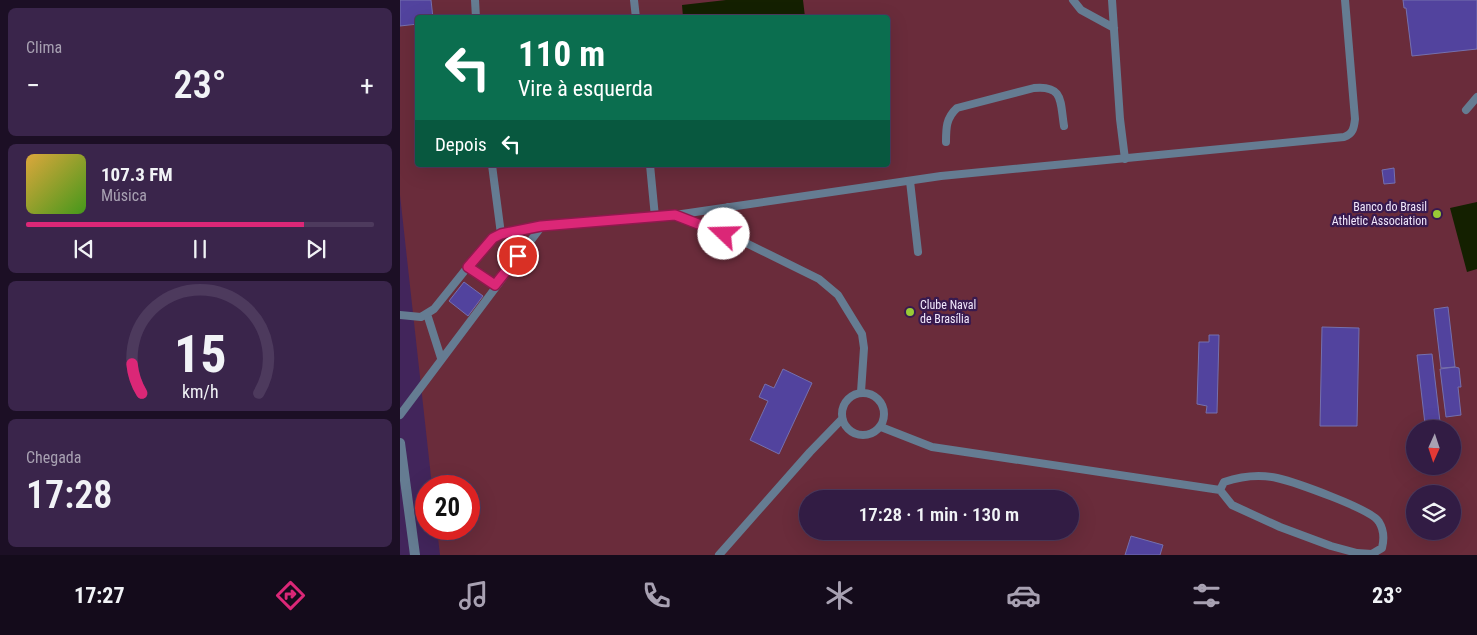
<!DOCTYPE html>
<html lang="pt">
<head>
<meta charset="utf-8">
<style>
  body { margin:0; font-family:"Roboto Condensed",sans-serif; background:#3a254b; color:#f1f3f6; height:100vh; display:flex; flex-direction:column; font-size:19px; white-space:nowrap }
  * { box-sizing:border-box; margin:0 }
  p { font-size:16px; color:#a8a1b2 }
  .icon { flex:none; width:28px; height:28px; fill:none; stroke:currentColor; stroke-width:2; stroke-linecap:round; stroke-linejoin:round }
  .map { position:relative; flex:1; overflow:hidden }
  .details { display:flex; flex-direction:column; gap:8px; padding:8px; background:#1c0f25; width:400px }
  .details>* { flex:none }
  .hud { position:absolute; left:15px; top:15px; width:475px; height:152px; border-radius:5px; box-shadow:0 5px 20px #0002,0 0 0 1px #4d3a5d; background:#0b6e4f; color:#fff; overflow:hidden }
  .needle { width:32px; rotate:183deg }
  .tools { position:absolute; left:1006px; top:420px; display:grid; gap:10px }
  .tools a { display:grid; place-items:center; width:55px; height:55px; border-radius:50%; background:#321c44; box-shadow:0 5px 20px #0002,0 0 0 1px #4d3a5d; font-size:25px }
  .speed { position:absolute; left:15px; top:475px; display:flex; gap:10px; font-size:25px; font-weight:700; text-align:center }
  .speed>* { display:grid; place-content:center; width:65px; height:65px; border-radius:50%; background:#321c44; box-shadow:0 5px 20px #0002,0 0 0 1px #4d3a5d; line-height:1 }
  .speed .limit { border:8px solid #d22; background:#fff; color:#111 }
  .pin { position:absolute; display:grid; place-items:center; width:42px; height:42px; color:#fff; margin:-21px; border:2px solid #fff; border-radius:50%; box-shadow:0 1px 5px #0007 }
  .me { position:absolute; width:55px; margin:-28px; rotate:291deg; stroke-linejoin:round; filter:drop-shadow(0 0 4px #0008) }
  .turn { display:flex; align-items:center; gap:18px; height:105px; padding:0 20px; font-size:22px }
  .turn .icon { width:65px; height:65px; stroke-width:2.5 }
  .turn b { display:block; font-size:35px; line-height:42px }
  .then { display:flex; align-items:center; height:48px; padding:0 20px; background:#0003; gap:10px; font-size:19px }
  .big { font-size:38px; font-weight:600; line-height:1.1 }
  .details .widget { flex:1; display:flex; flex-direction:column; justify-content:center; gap:8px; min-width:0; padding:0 18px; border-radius:8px; background:#3a254b }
  .details .dial { align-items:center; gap:0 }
  .dial svg { height:130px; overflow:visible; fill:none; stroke:#4d3a5d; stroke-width:7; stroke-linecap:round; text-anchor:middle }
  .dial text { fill:#f1f3f6; stroke:none }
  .song { display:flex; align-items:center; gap:15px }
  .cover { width:60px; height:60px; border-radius:8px; background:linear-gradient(135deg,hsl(40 70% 55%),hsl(100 70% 35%)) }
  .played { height:5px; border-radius:2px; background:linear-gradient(90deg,#db2777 80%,#4d3a5d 80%) }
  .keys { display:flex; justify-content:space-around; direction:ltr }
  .heat { display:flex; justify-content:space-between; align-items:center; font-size:28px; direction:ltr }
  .trip { position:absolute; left:399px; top:490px; width:280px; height:50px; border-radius:25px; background:#321c44; box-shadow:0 5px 20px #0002,0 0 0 1px #4d3a5d; font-weight:600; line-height:50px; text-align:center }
  .dock { display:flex; height:80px; justify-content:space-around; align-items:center; background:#140b1b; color:#a8a1b2 }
  .dock .icon { width:35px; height:35px }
  .dock .active { color:#db2777 }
  .dock b { font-size:22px; color:#f1f3f6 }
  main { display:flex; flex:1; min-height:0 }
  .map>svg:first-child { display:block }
</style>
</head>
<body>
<main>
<section class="details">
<div class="widget"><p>Clima</p>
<div class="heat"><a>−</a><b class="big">23°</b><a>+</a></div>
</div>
<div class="widget">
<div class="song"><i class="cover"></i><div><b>107.3 FM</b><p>Música</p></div></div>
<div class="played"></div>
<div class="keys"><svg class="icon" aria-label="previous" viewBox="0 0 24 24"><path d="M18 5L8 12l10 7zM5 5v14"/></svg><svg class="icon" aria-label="pause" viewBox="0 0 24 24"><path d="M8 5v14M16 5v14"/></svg><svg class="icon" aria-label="next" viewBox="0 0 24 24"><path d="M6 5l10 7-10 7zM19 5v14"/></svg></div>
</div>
<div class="widget dial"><svg viewBox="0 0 100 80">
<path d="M14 69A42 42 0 1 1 86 69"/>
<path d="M14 69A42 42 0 0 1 8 51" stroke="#db2777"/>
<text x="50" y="56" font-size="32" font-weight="700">15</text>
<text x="50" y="72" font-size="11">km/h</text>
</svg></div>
<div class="widget"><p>Chegada</p><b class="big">17:28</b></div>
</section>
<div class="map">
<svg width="1077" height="555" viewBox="0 0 1077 555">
  <rect width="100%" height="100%" fill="#42255b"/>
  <path fill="#6a2c3b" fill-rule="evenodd" d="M0 0H1077V555H40L37 529H69V486H32L0 195ZM18 18H488V165H18ZM1015 429H1052V466H1015ZM1015 494H1052V531H1015ZM408 499H670V531H408Z"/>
  <path fill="#142000" d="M326 0H403L405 17H283L282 5Z
    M1077 202V269L1067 272 1050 208Z"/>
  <path fill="#52439e" stroke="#7570ae" d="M0 0H31L33 18H18V24L0 26Z
    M1003 0H1077V49L1012 56 1006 8H1004Z
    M994 168 995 183 984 184 982 170Z
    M64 282 83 296 68 316 49 301Z
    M1048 307 1055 367 1041 368 1034 309Z
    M922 327 959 328 957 426H920Z
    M809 335H819L817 413H806L807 406 797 404 799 342H809Z
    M1032 354 1040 422 1025 424 1017 355Z
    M1055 367 1059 368 1061 387H1058L1061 415 1046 417 1040 369Z
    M383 369 412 383 379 454 350 440 368 401 359 397 365 384 374 388Z
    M731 536 763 545 760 555H725Z"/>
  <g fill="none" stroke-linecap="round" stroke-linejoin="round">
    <path stroke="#657c92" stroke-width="8" d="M75 0 76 18
      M234 0 236 18
      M673 0 681 10 714 28
      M712 0 720 119 725 159
      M1066 110 1077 97
      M546 142C546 128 546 118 557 108L634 88C664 85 660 102 664 126
      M92 165 101 234
      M250 165 255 217
      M510 181 518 252
      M277 216 344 242 419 279 438 295 462 334 464 348 461 392
      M324 234 328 207
      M68 267 95 285
      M27 314 41 358
      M0 315 21 317 34 309 87 243 101 234 141 227 275 215 541 176 944 137C953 134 954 128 955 119L945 0
      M442 414a21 21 0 1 1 42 0a21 21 0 1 1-42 0Z
      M0 415 141 227
      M481 427 532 447 820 490 832 505 880 527 931 546 957 553 972 554 982 548C984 540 984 530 979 522 972 509 894 482 877 478 859 474 842 476 824 482L820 490
      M319 555 410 452 442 419"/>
    <path stroke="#657c92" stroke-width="10" d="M0 443 15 555"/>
  </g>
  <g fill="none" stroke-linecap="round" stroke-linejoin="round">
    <g stroke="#8e194d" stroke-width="12">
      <path id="route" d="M118 256 95 285 68 267 93 238 101 234 141 226 275 215 324 234"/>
    </g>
    <use href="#route" stroke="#db2777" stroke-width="9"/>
  </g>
  <g fill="#99cb36" stroke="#381a4f" stroke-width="2">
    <circle cx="1037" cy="214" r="5"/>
    <circle cx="510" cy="312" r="5"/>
  </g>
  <g text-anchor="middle" stroke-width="4.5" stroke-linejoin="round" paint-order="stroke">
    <g font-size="12" fill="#f1e8fc" stroke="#381a4f" text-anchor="end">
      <text x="1027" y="211">Banco do Brasil<tspan x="1027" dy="14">Athletic Association</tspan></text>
      <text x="520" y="309" text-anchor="start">Clube Naval<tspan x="520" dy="14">de Brasília</tspan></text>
    </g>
  </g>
</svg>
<div class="tools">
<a><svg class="needle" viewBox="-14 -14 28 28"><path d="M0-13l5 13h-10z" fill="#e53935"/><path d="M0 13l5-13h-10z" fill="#a8a1b2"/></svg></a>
<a><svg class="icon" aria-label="layers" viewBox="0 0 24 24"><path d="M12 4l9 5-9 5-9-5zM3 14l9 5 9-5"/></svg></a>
</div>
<div class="speed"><div class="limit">20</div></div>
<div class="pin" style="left:118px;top:256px;background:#d93025"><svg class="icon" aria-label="arrive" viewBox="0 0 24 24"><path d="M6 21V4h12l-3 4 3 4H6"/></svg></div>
<svg class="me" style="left:324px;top:234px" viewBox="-20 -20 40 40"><circle r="19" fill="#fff"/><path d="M0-13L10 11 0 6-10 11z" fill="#db2777"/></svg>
<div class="trip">17:28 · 1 min · 130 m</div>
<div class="hud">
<div class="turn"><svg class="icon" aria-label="left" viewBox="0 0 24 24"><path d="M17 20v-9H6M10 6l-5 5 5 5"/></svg><div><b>110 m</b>Vire à esquerda</div></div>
<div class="then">Depois<svg class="icon" aria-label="left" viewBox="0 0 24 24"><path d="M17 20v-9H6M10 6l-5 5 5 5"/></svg></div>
</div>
</div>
</main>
<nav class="dock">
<b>17:27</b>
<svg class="icon active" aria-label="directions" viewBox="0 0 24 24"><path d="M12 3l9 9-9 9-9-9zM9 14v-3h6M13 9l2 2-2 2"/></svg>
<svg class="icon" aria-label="music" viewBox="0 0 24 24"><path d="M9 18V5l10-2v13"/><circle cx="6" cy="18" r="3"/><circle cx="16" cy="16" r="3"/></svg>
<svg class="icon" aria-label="phone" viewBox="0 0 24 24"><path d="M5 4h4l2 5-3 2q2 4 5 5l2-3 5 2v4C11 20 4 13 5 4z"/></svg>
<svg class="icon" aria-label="climate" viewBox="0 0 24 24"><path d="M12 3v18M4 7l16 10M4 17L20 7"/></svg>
<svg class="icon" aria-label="car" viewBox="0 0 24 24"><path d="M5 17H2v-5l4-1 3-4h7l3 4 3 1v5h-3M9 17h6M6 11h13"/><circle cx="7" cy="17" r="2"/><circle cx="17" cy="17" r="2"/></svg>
<svg class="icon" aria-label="filters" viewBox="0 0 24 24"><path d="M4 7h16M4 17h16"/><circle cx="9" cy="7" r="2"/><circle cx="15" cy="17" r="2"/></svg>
<b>23°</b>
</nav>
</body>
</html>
